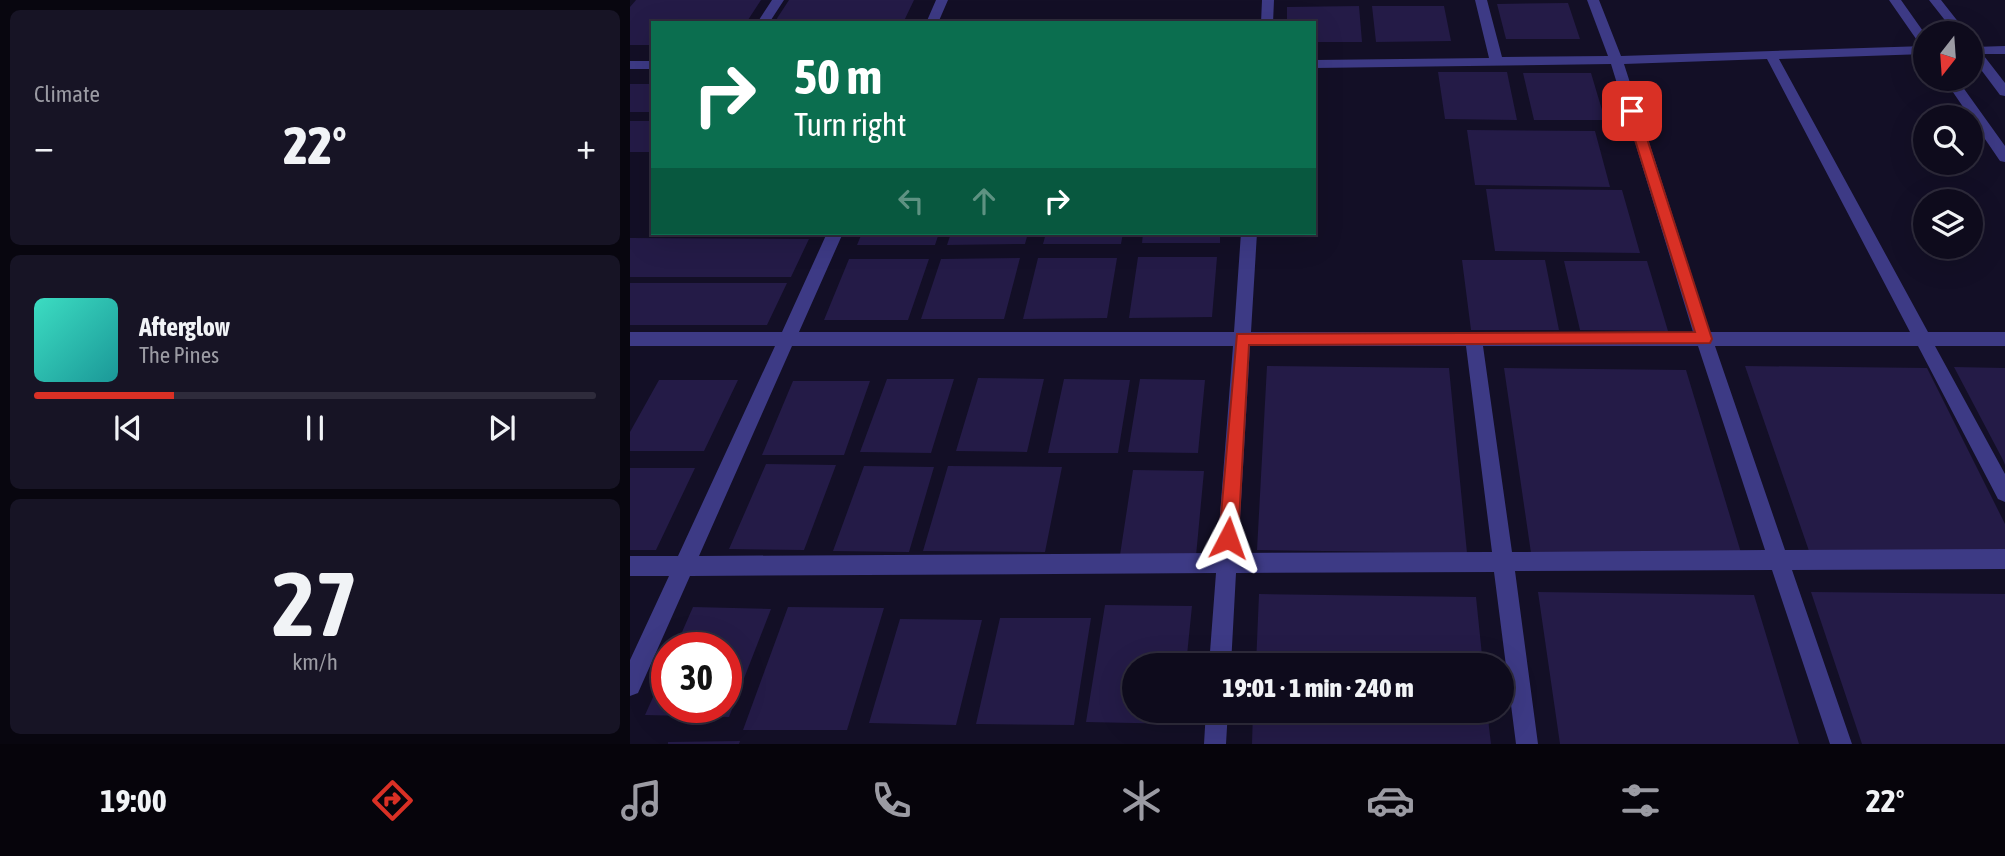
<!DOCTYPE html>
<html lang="en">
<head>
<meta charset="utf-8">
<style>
  body { margin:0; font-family:"Asap Condensed",sans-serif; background:#171425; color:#f1f3f6; height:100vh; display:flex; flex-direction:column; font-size:26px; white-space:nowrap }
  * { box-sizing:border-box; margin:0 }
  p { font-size:23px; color:#9b9ba3 }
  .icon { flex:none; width:38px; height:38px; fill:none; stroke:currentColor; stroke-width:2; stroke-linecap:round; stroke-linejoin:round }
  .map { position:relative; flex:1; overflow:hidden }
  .details { display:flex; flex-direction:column; gap:10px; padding:10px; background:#08060f; width:630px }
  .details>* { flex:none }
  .hud { position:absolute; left:21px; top:21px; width:665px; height:214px; border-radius:0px; box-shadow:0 7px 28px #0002,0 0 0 2px #2e2b3b; background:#0b6e4f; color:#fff; overflow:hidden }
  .needle { width:46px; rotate:197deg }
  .tools { position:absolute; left:1283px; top:21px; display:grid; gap:14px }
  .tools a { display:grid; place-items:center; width:70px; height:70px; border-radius:50%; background:#0e0b1c; box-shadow:0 7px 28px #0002,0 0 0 2px #2e2b3b; font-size:35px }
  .speed { position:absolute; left:21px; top:632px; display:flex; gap:14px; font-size:35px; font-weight:700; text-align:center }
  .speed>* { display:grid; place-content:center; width:91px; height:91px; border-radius:50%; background:#0e0b1c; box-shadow:0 7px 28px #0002,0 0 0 2px #2e2b3b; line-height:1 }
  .speed .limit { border:10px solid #d22; background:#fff; color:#111 }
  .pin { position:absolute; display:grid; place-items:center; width:60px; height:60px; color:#fff; margin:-30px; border-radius:14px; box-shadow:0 4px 10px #0006 }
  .me { position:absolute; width:77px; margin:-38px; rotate:4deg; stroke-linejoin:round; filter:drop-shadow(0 0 5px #0008) }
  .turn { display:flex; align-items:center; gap:24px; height:147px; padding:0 28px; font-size:32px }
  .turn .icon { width:91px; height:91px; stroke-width:2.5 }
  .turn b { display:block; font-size:49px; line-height:60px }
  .lanes { display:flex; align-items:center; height:66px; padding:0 28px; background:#0003; justify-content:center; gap:35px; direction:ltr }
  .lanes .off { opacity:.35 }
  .big { font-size:52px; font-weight:800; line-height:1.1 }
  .details .card { flex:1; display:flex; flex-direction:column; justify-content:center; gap:10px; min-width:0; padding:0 24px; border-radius:10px; background:#171425 }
  .details .dial { align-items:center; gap:0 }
  .dial b { font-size:91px; line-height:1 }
  .song { display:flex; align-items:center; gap:21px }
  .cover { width:84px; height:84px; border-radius:10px; background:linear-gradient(135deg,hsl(170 70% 55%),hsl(180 70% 35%)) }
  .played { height:7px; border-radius:4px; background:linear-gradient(90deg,#d93025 25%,#2e2b3b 25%) }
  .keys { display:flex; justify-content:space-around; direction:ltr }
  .heat { display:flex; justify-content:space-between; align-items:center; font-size:38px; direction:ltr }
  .trip { position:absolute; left:492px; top:653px; width:392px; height:70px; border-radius:35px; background:#0e0b1c; box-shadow:0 7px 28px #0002,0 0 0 2px #2e2b3b; font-weight:800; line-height:70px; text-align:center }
  .dock { display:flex; height:112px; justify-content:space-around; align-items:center; background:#06040b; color:#9b9ba3 }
  .dock .icon { width:49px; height:49px }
  .dock .active { color:#d93025 }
  .dock b { font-size:32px; color:#f1f3f6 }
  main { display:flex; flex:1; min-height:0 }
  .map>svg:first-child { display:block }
</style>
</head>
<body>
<main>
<section class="details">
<div class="card"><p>Climate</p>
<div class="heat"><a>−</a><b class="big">22°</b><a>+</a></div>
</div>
<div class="card">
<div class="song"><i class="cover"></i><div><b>Afterglow</b><p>The Pines</p></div></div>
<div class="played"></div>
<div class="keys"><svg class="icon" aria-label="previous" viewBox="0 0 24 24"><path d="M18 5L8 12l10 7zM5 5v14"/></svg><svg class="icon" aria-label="pause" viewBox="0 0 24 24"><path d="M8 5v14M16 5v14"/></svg><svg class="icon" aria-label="next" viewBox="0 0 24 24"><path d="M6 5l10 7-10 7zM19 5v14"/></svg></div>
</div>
<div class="card dial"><b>27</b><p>km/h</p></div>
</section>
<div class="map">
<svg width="1375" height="744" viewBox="0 0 1375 744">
  <rect width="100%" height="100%" fill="#130f26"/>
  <path fill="#241b47" d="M6 0H131L116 23H23V45H0V7Z
    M159 0H284L273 23H144Z
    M938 3 950 39H876L867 4Z
    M729 6 732 42H684V23H657V7Z
    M742 6H814L821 41 746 42Z
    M808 72H877L887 120 815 119Z
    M893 73H961L975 120H904Z
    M0 84H23V112H0Z
    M0 121H23V152H0Z
    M837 130 965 131 980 187 845 185Z
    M856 189 992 190 1010 253 865 251Z
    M232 233H309L305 245H227Z
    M321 233H398L395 244 317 245Z
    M416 233H493L491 244H413Z
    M513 233H590V243H512Z
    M0 238 179 239 161 277H0Z
    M508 257H587L582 317 499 318Z
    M390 258 374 319H291L311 259Z
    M408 258H487L477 318 393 319Z
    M219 259H299L278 320H194Z
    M832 260H915L929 330H841Z
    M934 261H1017L1038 331 950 330Z
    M0 283H157L137 325H0Z
    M637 366 819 368 837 553 627 550Z
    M1115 366 1297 368 1375 524V553L1179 551Z
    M1324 367 1375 368V465L1373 460Z
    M874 368 1056 370 1112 556 901 553Z
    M348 378 414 379 397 452 326 451Z
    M257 379H324L301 453 230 452Z
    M434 379 500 380 488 453H418Z
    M510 379 575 380 568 453 498 452Z
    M29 380H108L74 451H0V432Z
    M163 381H240L214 455H132Z
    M136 464 206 465 174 550 99 549Z
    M234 466 304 467 279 552 203 551Z
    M318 466 432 467 415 552 293 551Z
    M0 468H65L26 550H0Z
    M503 470 574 471 566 556 490 555Z
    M908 592 1124 595 1169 744H930Z
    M1181 592 1375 594V744H1232Z
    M629 594 846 597 853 665H626Z
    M475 605 562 606 556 665H504V710H552L550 724 456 722Z
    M63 607 141 609 99 717 15 715 37 666V707H96V648H45Z
    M158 607 254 608 217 730H113Z
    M370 618H461L444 725 346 724Z
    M270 619 352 620 326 725 239 723Z
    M623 710H857L861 744H622Z
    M110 741 109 744H38V742Z"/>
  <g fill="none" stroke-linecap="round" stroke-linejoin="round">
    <path fill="#3d3a85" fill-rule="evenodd" d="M142 0H154L139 23H127Z
      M306 0H318L308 23H296Z
      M632 0H644L643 23H631Z
      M845 0H857L872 57 978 56 957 0H969L991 56 1295 46V54L1149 59 1298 332H1375V346H1305L1375 474V502L1368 499 1288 346H1085L1155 550 1375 549V569L1162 570 1222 744H1200L1142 570 885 571 908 744H886L864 572 606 573 601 665H579L586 573 60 576 8 693 0 696V660L39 576H0V556H48L145 346H0V332H152L197 233H213L169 332H604L611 233H627L621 332H1063L981 64 684 68V60L859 58ZM1137 59 1280 332H1080L994 64ZM162 346H603L587 553 69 556ZM620 346H836L862 552 608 553ZM853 346H1068L1135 550 882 552Z
      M1375 46V54H1340V48L1344 47Z
      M0 61H23V69H0Z
      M576 710H598L596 744H574Z"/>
    <path fill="#3d3a85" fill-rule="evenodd" d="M1259 0H1271L1295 34V47L1291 46Z
      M1299 0H1311L1337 33H1325Z
      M1340 42 1344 43 1375 83V96L1370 95 1340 55Z
      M1314 79H1327L1375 146V162L1370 161Z"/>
  </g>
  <path fill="#d93025" stroke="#8d1f18" stroke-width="2" d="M1002 107 1008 111 1082 339 1080 343 619 345 608 538 605 544 598 546 592 544 589 538 607 334 1065 332 996 111Z"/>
</svg>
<div class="tools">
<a><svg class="needle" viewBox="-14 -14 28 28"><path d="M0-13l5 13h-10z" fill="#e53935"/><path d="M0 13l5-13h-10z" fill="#9b9ba3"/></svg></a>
<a><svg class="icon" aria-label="search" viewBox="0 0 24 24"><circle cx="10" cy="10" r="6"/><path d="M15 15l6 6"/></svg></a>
<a><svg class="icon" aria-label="layers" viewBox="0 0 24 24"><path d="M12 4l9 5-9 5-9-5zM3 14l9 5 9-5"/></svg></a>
</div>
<div class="speed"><div class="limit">30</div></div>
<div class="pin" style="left:1002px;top:111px;background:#d93025"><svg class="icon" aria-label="arrive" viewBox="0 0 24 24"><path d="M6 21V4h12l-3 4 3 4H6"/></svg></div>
<svg class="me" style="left:598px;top:538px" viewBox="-20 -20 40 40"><path d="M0-17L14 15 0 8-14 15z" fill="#d93025" stroke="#fff" stroke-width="4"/></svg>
<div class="trip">19:01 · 1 min · 240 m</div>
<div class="hud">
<div class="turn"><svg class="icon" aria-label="right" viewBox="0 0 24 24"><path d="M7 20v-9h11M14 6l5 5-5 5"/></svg><div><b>50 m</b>Turn right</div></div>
<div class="lanes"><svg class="icon off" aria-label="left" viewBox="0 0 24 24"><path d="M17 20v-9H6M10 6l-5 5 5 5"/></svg><svg class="icon off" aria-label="ahead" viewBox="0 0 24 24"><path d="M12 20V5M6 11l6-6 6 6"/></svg><svg class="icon" aria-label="right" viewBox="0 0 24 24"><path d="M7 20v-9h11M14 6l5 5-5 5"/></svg></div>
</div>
</div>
</main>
<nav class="dock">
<b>19:00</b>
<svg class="icon active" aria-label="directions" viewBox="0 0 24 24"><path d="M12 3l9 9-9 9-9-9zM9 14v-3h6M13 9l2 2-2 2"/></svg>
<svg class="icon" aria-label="music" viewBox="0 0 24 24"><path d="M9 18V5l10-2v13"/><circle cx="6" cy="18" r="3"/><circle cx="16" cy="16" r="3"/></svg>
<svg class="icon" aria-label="phone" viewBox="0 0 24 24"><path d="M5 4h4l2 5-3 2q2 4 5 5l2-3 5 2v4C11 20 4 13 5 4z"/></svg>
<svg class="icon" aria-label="climate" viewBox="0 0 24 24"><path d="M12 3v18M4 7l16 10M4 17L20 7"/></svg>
<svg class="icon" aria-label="car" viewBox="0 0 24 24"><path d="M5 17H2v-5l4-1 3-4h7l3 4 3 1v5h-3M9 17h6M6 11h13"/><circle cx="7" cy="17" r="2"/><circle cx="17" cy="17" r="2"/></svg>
<svg class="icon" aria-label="filters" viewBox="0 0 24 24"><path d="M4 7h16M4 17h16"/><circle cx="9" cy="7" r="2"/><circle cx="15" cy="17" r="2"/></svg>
<b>22°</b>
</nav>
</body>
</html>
